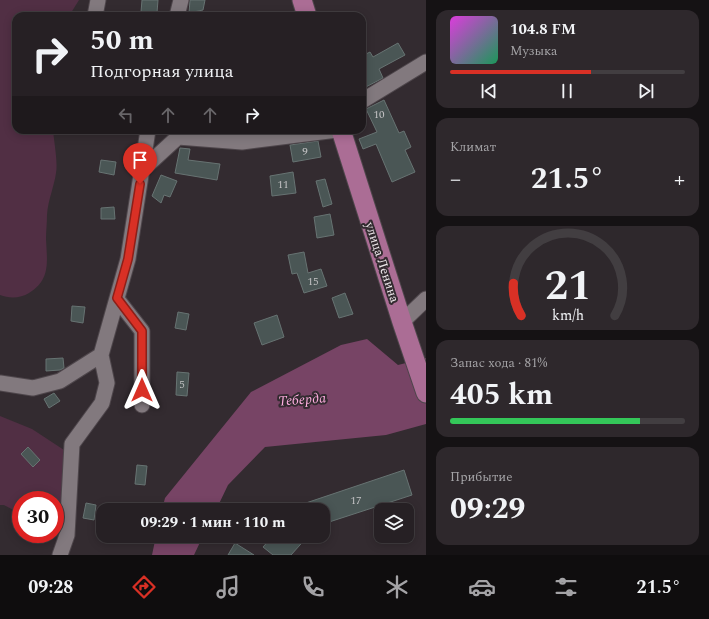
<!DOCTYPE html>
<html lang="ru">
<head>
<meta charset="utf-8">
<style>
  body { margin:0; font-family:Spectral,serif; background:#2e282c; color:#f1f3f6; height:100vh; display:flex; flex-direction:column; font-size:15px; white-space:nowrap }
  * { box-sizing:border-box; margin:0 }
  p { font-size:13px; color:#a4a3a6 }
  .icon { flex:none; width:22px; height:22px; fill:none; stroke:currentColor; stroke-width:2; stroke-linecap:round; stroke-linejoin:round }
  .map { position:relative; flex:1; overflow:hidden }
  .details { display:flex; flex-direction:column; gap:10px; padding:10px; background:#151214; width:283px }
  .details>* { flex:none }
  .top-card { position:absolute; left:12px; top:12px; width:354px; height:122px; border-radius:12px; box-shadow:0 2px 10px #0003,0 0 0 1px #423e41; background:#262024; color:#f1f3f6; overflow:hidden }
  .buttons { position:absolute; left:374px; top:503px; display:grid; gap:8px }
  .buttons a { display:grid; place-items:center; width:40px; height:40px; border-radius:8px; background:#262024; box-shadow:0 2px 10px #0003,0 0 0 1px #423e41; font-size:20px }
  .speed { position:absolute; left:12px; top:491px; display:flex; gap:8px; font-size:20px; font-weight:700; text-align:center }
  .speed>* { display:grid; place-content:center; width:52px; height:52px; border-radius:50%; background:#262024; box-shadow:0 2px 10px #0003,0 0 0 1px #423e41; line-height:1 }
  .speed .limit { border:6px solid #d22; background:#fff; color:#111 }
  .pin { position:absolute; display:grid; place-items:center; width:34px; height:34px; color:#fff; margin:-41px -17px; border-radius:50% 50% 50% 0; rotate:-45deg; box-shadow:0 0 4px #0007 }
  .pin .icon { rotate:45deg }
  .me { position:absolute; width:44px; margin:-22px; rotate:0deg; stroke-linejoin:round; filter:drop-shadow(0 0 3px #0008) }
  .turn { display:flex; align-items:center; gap:14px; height:84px; padding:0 12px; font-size:18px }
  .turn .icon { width:52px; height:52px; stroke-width:2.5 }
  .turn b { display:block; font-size:28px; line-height:34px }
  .lanes { display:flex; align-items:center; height:38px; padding:0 12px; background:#0003; justify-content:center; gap:20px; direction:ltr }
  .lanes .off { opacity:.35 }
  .big { font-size:30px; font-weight:700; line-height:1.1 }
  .details .widget { flex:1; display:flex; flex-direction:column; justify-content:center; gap:6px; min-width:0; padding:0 14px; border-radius:12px; background:#2e282c }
  .details .dial { align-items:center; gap:0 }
  .dial svg { height:104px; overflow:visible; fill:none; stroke:#423e41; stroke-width:7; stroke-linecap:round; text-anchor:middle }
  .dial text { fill:#f1f3f6; stroke:none }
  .song { display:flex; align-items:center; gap:12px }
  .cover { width:48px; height:48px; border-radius:6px; background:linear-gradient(135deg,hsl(300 70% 55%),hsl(150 70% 35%)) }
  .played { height:4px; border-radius:2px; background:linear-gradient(90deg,#d93025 60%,#423e41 60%) }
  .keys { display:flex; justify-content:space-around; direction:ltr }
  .heat { display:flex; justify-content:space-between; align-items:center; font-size:22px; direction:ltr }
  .charge { height:6px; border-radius:3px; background:linear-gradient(90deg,#34c759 81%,#423e41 0) }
  .trip { position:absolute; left:96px; top:503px; width:234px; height:40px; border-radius:12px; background:#262024; box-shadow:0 2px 10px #0003,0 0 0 1px #423e41; font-weight:700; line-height:40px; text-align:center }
  .dock { display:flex; height:64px; justify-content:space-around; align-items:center; background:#0f0d0e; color:#a4a3a6 }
  .dock .icon { width:28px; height:28px }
  .dock .active { color:#d93025 }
  .dock b { font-size:18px; color:#f1f3f6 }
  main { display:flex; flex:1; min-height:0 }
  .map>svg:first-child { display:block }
</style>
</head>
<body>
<main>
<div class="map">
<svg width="426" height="555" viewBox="0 0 426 555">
  <rect width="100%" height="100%" fill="#332b30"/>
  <path fill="#512f44" d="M0 0H79L69 16H16V130H53C54 142 58 162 56 173 54 187 48 200 47 215 47 223 46 231 46 239 47 261 51 280 29 293 21 298 10 299 0 295Z
    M0 416 32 429 64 450 66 466 68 512 57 525H55V500H21V514L4 505H0Z"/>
  <path fill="#774465" d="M367 339 398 365 426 358V424L386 435 265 447 228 485 216 510H162L165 498 251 392 341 345Z
    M156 536H203L194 555H152Z"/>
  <path fill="#4a5655" stroke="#677372" d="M142 0H158L157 13 141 12Z
    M190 0H205L203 10 189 13Z
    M398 43 405 55 379 69 383 78 362 89V56L370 52 373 57Z
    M384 100 399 133 404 131 411 147 405 150 415 172 392 182 376 144 363 149 359 139 377 132 366 109Z
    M318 141 321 157 293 162 290 145Z
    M180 148 190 149 188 160 220 164 217 180 175 173Z
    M101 160 116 162 114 175 99 172Z
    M293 172 296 193 272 196 270 176Z
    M161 175 177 181 170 197 164 195 161 203 152 196Z
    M325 179 332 204 323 207 316 181Z
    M114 207 115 219H101V208Z
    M330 214 334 235 317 238 314 217Z
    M304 252 308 273 321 269 327 286 304 293 297 273 292 274 288 255Z
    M345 293 353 314 339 318 332 298Z
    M72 306 85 307 83 323 71 321Z
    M178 312 189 314 186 330 175 328Z
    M277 315 284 337 262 345 254 323Z
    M63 358 64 368 60 370 46 371V359Z
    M177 372 189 373 187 396 176 395Z
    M54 393 60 401 49 408 44 399Z
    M28 447 40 460 33 467 21 454Z
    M137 465 147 466 145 485 135 484Z
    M404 470 412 495 323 524V510H291V508Z
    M86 503 96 505 94 520 83 518Z
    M273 536H308L291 555H273L263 547Z
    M235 543 254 555H228Z"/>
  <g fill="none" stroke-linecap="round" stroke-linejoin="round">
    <g stroke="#4e464b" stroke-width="17">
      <path id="minor" d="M95 16 98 0
        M177 16 181 0
        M362 101 426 62
        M142 170 178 137 242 142 337 130
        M117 299 142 331V405
        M402 322 426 299
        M0 383 33 388 60 381 101 355 128 259 148 130
        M60 555 67 535 72 444 102 403 107 383 101 355"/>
    </g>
    <g stroke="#4e464b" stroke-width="21">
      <path id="major" d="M302 0 307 16
        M341 130 402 322 426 393"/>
    </g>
    <use href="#minor" stroke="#82797e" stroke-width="15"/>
    <use href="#major" stroke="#ab6d95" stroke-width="19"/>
  </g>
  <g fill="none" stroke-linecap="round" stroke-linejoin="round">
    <g stroke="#8d1f18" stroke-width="10">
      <path id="route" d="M140 184 128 259 117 298 142 331V390"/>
    </g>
    <use href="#route" stroke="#d93025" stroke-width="7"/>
  </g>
  <g text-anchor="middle" stroke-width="4" stroke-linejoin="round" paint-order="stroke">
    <g font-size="11" fill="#c5c4c6">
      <text x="379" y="118">10</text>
      <text x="305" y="155">9</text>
      <text x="283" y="188">11</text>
      <text x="313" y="285">15</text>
      <text x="182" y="388">5</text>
      <text x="356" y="504">17</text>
    </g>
    <g font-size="13" fill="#eee8eb" stroke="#332b30">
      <text transform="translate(383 262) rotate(72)" y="5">улица Ленина</text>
    </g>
    <g font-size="14" font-style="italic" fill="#ffaee0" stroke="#332b30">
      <text transform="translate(302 399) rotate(-4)" y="5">Теберда</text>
    </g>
  </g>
</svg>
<div class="buttons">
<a><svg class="icon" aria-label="layers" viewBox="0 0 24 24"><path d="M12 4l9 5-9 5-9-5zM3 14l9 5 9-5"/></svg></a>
</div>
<div class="speed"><div class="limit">30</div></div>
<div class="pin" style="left:140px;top:184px;background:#d93025"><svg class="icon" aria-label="arrive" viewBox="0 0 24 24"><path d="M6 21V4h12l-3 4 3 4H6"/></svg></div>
<svg class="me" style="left:142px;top:390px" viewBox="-20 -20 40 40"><path d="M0-17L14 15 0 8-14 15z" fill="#d93025" stroke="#fff" stroke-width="4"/></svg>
<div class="trip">09:29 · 1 мин · 110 m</div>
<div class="top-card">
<div class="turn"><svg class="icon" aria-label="right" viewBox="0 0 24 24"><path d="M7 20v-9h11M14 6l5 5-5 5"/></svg><div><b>50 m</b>Подгорная улица</div></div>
<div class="lanes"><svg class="icon off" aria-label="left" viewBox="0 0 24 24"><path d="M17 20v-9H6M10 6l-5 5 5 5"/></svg><svg class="icon off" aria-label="ahead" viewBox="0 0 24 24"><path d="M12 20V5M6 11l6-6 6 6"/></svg><svg class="icon off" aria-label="ahead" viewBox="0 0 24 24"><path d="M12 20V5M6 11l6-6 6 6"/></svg><svg class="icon" aria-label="right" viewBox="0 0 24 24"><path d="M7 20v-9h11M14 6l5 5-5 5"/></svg></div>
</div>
</div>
<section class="details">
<div class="widget">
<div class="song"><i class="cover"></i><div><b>104.8 FM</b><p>Музыка</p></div></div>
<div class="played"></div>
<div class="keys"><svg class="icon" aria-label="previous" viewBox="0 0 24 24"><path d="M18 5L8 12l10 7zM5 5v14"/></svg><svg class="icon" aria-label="pause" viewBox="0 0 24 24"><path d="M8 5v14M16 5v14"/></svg><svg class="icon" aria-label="next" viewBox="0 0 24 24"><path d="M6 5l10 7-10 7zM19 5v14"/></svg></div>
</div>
<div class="widget"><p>Климат</p>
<div class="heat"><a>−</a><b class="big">21.5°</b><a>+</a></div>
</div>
<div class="widget dial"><svg viewBox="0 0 100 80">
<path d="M14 69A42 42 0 1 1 86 69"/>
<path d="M14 69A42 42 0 0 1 8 44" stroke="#d93025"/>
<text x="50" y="56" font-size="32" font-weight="700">21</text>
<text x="50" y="72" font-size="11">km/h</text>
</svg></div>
<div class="widget"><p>Запас хода · 81%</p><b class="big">405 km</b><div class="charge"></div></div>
<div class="widget"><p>Прибытие</p><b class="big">09:29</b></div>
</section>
</main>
<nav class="dock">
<b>09:28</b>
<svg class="icon active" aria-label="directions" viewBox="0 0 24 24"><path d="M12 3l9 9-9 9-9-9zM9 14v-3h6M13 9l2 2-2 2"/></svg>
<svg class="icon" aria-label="music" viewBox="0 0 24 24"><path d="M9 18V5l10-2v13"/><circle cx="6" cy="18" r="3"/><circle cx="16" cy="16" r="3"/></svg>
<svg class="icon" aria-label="phone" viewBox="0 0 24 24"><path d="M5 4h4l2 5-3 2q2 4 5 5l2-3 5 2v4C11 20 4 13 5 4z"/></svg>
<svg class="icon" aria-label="climate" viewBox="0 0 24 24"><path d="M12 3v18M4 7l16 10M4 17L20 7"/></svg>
<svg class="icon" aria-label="car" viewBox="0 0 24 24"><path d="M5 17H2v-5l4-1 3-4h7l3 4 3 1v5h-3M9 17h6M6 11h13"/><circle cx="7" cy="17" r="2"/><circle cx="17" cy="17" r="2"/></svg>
<svg class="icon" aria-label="filters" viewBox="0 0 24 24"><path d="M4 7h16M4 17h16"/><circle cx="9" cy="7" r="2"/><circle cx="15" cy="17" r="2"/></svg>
<b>21.5°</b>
</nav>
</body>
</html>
